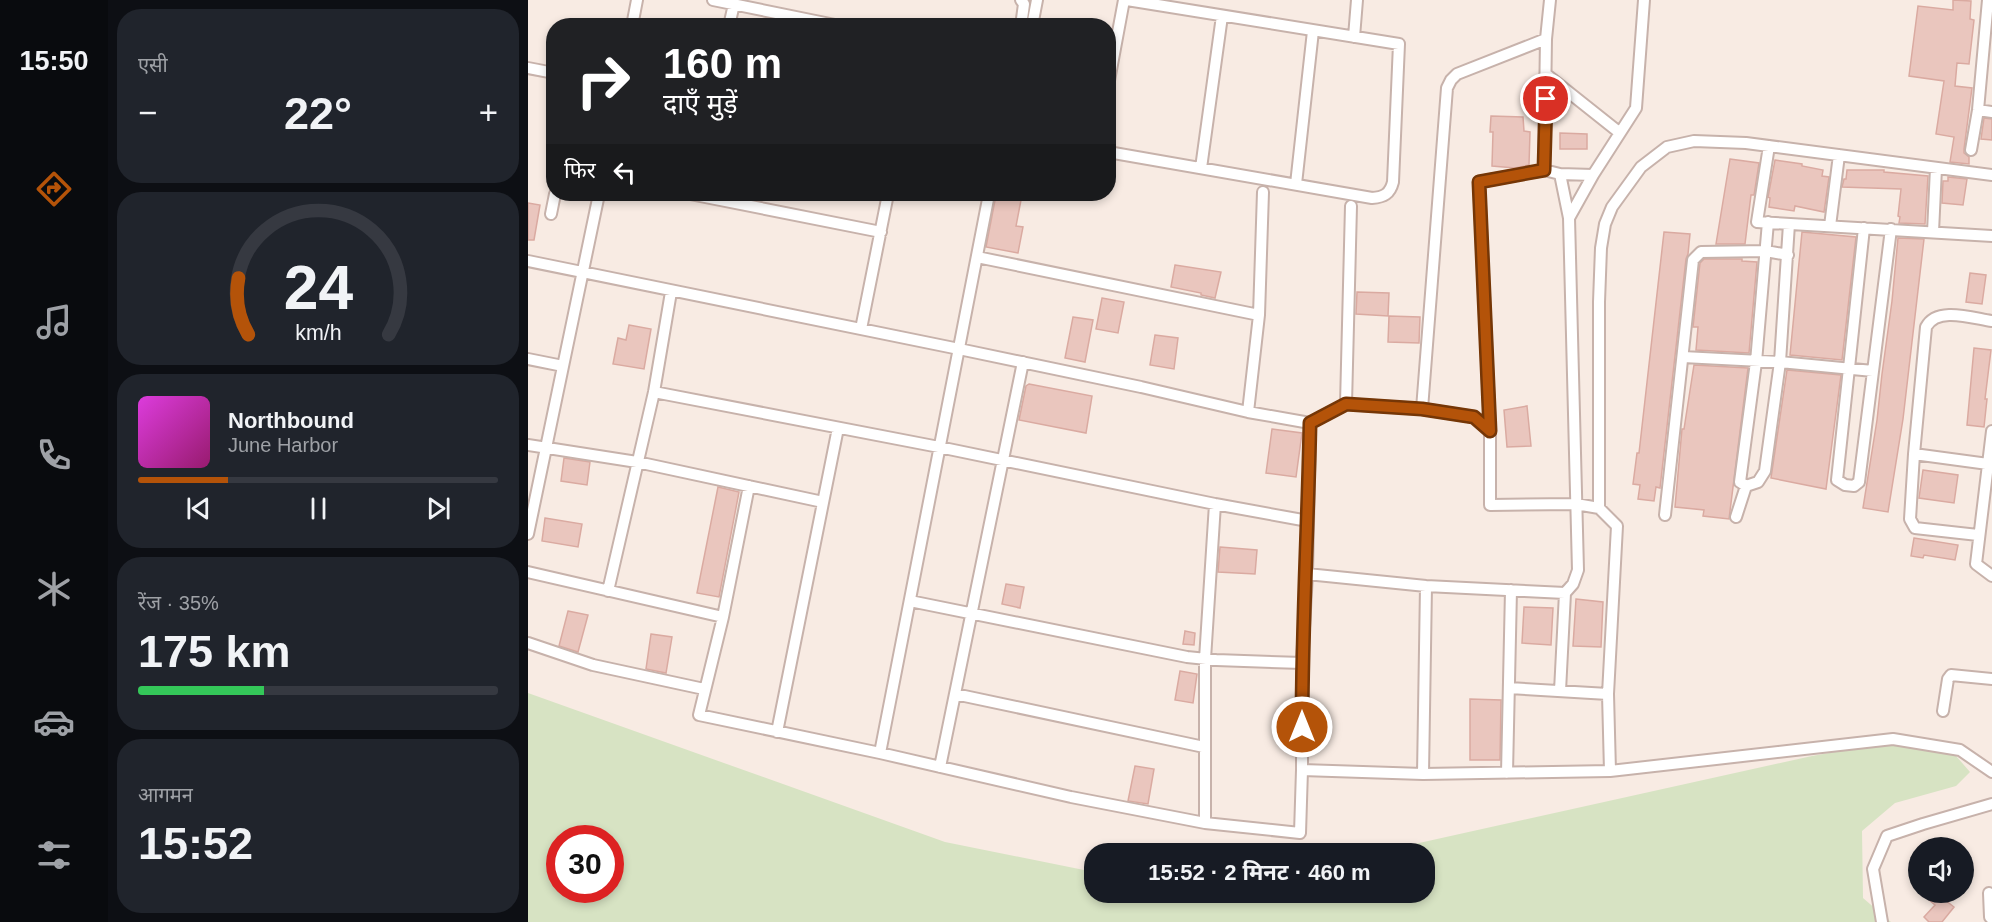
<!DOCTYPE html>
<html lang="hi">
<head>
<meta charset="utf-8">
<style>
  body { margin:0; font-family:Helvetica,"Noto Sans Devanagari",sans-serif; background:#20242c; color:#f1f3f6; height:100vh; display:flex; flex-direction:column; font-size:22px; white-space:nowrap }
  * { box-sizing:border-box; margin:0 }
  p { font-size:20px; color:#9ea1a6 }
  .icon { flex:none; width:33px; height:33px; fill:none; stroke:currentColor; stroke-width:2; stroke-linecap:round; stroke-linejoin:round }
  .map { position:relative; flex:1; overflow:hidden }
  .details { display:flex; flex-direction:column; gap:9px; padding:9px; background:#0d0f14; width:420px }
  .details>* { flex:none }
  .hud { position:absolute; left:18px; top:18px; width:570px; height:183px; border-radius:24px; box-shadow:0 3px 9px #0003; background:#202124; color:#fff; overflow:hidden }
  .fabs { position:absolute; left:1380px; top:837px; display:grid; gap:12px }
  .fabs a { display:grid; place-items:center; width:66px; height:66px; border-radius:50%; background:#171b24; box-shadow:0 3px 9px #0003; font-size:30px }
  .speed { position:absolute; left:18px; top:825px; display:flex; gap:12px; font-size:30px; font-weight:700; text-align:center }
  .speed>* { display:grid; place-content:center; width:78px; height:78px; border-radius:50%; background:#171b24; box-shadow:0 3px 9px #0003; line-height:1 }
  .speed .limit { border:9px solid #d22; background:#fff; color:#111 }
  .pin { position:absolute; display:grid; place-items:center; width:51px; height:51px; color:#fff; margin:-26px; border:3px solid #fff; border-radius:50%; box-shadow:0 2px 6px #0007 }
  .me { position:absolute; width:66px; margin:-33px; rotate:0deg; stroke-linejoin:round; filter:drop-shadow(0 0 4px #0008) }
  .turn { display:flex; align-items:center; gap:21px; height:126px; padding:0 18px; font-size:27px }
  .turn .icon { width:78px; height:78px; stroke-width:2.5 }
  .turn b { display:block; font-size:42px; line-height:51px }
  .then { display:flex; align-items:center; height:57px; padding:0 18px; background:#0003; gap:12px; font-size:22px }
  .big { font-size:45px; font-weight:700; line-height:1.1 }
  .details .widget { flex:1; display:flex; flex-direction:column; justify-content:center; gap:9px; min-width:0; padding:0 21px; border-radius:24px; background:#20242c }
  .details .dial { align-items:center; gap:0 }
  .dial svg { height:156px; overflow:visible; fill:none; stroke:#363941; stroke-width:7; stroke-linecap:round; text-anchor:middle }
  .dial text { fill:#f1f3f6; stroke:none }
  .song { display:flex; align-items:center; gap:18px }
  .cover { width:72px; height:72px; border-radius:9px; background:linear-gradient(135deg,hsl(300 70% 55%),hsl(320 70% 35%)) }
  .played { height:6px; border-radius:3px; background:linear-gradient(90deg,#b45309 25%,#363941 25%) }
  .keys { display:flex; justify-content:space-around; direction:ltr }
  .heat { display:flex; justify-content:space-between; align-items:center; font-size:33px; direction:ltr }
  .charge { height:9px; border-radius:4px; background:linear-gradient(90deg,#34c759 35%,#363941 0) }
  .trip { position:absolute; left:556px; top:843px; width:351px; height:60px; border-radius:24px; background:#171b24; box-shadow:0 3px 9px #0003; font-weight:700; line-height:60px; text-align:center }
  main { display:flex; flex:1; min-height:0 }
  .menu { display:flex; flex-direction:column; width:108px; justify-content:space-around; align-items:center; background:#090b0e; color:#9ea1a6 }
  .menu .icon { width:42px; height:42px }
  .menu .active { color:#b45309 }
  .menu b { font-size:27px; color:#f1f3f6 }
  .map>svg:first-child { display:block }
</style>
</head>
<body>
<main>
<nav class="menu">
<b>15:50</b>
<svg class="icon active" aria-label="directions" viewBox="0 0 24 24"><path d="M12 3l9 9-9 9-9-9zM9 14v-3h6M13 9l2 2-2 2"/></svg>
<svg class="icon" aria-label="music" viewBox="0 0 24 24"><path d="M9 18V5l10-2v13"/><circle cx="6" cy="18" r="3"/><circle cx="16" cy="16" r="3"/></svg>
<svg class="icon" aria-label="phone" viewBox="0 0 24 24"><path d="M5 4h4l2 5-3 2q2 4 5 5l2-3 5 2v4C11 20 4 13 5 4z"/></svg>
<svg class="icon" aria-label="climate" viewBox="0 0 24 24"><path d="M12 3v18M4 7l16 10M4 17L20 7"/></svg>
<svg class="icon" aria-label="car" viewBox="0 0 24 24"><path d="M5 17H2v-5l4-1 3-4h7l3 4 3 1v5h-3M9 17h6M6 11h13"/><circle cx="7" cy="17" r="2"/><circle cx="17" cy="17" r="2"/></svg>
<svg class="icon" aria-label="filters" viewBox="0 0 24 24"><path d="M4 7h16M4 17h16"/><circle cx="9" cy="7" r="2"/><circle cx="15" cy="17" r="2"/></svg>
</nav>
<section class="details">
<div class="widget"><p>एसी</p>
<div class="heat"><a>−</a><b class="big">22°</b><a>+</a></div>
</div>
<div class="widget dial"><svg viewBox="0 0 100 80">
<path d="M14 69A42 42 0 1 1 86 69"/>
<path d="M14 69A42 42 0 0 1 9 40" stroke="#b45309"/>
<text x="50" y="56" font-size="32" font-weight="700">24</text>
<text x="50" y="72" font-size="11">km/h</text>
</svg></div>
<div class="widget">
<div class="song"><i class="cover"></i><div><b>Northbound</b><p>June Harbor</p></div></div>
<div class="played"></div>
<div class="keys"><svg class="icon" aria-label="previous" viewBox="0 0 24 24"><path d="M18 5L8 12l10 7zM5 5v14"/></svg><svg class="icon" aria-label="pause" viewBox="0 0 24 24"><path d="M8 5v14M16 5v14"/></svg><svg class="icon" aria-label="next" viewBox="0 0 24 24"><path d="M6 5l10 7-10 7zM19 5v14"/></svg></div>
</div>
<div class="widget"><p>रेंज · 35%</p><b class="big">175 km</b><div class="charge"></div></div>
<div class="widget"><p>आगमन</p><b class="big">15:52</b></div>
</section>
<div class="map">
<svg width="1464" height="922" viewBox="0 0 1464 922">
  <rect width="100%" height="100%" fill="#f8ebe3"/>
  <path fill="#d7e3c3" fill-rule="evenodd" d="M0 693 417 842 556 870H567V892H897V854L846 853 1284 756 1363 742 1422 749 1442 772 1428 786 1367 803 1334 831 1335 898 1363 922H0ZM32 838H82V890H32Z"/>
  <path fill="#eac6be" stroke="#daaaa1" stroke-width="1.5" d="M1425 0 1443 1 1442 19 1446 20 1441 64 1429 63 1427 86 1444 88 1436 149V153L1441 157V164L1422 162 1426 137 1408 134 1416 81 1381 76 1390 6 1425 10Z
    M963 116 995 117 996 131 1002 132 1001 165 987 168 964 166 965 132H962Z
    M1456 118 1464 119V140L1453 139Z
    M1032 133 1059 134V149H1032Z
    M1202 159 1231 163 1226 195H1223L1217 244H1188Z
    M1247 160 1274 164V166L1295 170 1294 176 1301 177 1296 212 1267 206 1266 211 1241 207 1242 198 1240 197Z
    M1319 170H1356V172L1400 176 1397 224 1371 223 1372 217 1370 216 1373 189 1314 187 1316 179H1318Z
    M1420 177 1439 179 1435 205 1414 203 1415 181H1420Z
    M468 195 493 200 488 226 495 227 490 253 458 247Z
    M0 203 12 205 6 240H0Z
    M1136 232 1162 234 1160 254 1158 259 1132 488 1128 487 1126 501 1110 499 1112 485 1105 484 1109 453H1111Z
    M1274 232 1328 237 1314 360 1262 355Z
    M1370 238 1396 239 1375 419 1360 512 1335 508 1349 420 1354 374 1364 301Z
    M1176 259H1214V261L1229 262 1221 353 1168 350 1170 327H1165L1172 263Z
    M647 265 693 272 687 298 673 295V293L643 287Z
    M1442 273 1458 275 1454 304 1438 302Z
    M829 292 861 293 860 316 828 314Z
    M574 298 596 302 590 333 568 329Z
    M861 316 892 317 891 343 860 342Z
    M545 317 565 320 557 362 537 358Z
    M101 325 123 329 116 369 85 364 90 338 98 340Z
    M627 335 650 338 646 369 622 365Z
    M1446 348 1463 350 1457 399H1459L1456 427 1439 425Z
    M1166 365 1220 368 1201 519 1175 516 1176 510 1147 507 1154 429H1156Z
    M1259 370 1313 375 1298 489 1243 478Z
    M501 384 564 396 558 433 491 420 498 386Z
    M999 406 1003 446 979 447 976 410Z
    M744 429 774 433 768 477 738 473Z
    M36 458 62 462 59 485 33 481Z
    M1395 470 1430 475 1426 503 1391 498Z
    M190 487 211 492 191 597 169 593Z
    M17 518 54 524 50 547 14 541Z
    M1386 538 1430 545 1427 560 1396 555 1395 558 1383 556Z
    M692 547 729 550 727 574 690 572Z
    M478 584 496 587 492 608 474 604Z
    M1048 599 1075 602 1073 647 1045 646Z
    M996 607 1025 608 1023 645 994 643Z
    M40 611 60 615 50 652 31 646Z
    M657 631 667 633 666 645 655 644Z
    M123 634 144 637 138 673 118 669Z
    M652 671 669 674 665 703 647 700Z
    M942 699 973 700 972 760H942Z
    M607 766 626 769 620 804 600 801Z
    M1407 892 1426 907 1414 922H1401L1396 917 1407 905 1401 900Z"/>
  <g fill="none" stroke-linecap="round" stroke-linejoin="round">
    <g stroke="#c7b2ab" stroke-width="14">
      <path id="street" d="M185 0 312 26
        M493 0 496 4 493 26
        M104 26 109 0
        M201 26 206 4
        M504 26 509 0
        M826 37 829 0
        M0 68 26 73
        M1019 75 1092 133
        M580 86 596 0
        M1450 110 1464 112
        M1241 146 1229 222 1464 236
        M1443 150 1450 110 1460 0
        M580 152 844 198C856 197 862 194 865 182L871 44 599 0
        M673 168 694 16
        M1016 170 1018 39 1022 0
        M1032 174 1041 218
        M1065 175 1032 174 1016 170 951 182 962 431V505L1048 504 1071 508
        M768 184 785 31
        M162 194 353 232
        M23 214 27 194
        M1240 222 1228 362 1212 482 1218 486 1230 482 1237 471 1252 362 1261 224
        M1302 226 1311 155
        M1336 228 1309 480 1317 485 1326 486 1331 482 1363 229
        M1405 232 1408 168
        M449 257 731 315
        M0 261 431 349 613 387 720 412 782 423 818 404 894 409 946 417 962 431
        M333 329 360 194
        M1155 357 1252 362 1345 371
        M0 359 35 366
        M126 392 411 447 687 504 780 521
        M818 404 823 206
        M894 409 919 88 923 80 929 74 1018 39
        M720 412 731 315 735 192
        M1464 431 1448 564 1464 576
        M0 445 109 462 295 502
        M1386 454 1460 464
        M221 486 195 617 171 715 352 753 543 797 677 823 772 833 774 770V663L779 574 782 423
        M1137 515 1165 260 1173 252 1238 251 1260 255
        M1208 517 1218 486
        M0 534 71 194
        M1450 535 1387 528 1382 519 1386 454 1398 327C1409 306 1444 318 1464 321
        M0 572 195 617
        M779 574 898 586 1037 593 1032 691
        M80 591 126 392 143 292
        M1037 593 1045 584 1050 570 1041 218 1065 175 1108 108 1116 0
        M382 601 659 657 688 660 774 663
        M0 643 65 665 176 689
        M981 688 1080 694
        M427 694 676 747
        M1415 711 1420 679 1423 675 1464 679
        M249 732 310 428
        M352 753 461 194
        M412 767 495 362
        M774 770 895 774 1082 771 1365 739 1432 750 1464 772
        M1082 771 1080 694 1089 526 1071 508V302L1073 248 1077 224 1084 207 1113 167 1139 147 1166 141 1218 143 1464 175
        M979 773 983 590
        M895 774 898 586
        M677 823V659L687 504
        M1461 893 1462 917 1464 919
        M1354 922 1345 869 1359 836 1395 824 1464 804"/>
    </g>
    <use href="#street" stroke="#fff" stroke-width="10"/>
  </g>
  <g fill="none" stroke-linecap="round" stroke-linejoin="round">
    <g stroke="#753606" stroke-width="15">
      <path id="route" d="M774 727C774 626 780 525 782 423L818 404 894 409 946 417 962 431 951 182 1016 170 1018 99"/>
    </g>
    <use href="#route" stroke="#b45309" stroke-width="10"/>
  </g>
</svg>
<div class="fabs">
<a><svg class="icon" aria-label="sound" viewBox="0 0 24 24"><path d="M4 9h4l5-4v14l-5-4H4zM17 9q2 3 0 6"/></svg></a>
</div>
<div class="speed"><div class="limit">30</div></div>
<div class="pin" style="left:1018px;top:99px;background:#d93025"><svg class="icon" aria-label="arrive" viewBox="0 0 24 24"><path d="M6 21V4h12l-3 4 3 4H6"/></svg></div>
<svg class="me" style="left:774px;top:727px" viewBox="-20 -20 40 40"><circle r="17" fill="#b45309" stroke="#fff" stroke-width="3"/><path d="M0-11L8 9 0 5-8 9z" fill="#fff"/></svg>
<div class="trip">15:52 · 2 मिनट · 460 m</div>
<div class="hud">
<div class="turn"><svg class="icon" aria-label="right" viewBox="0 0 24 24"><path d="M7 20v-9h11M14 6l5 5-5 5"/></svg><div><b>160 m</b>दाएँ मुड़ें</div></div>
<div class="then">फिर<svg class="icon" aria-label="left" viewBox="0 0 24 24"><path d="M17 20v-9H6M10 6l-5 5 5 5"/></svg></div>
</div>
</div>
</main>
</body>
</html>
